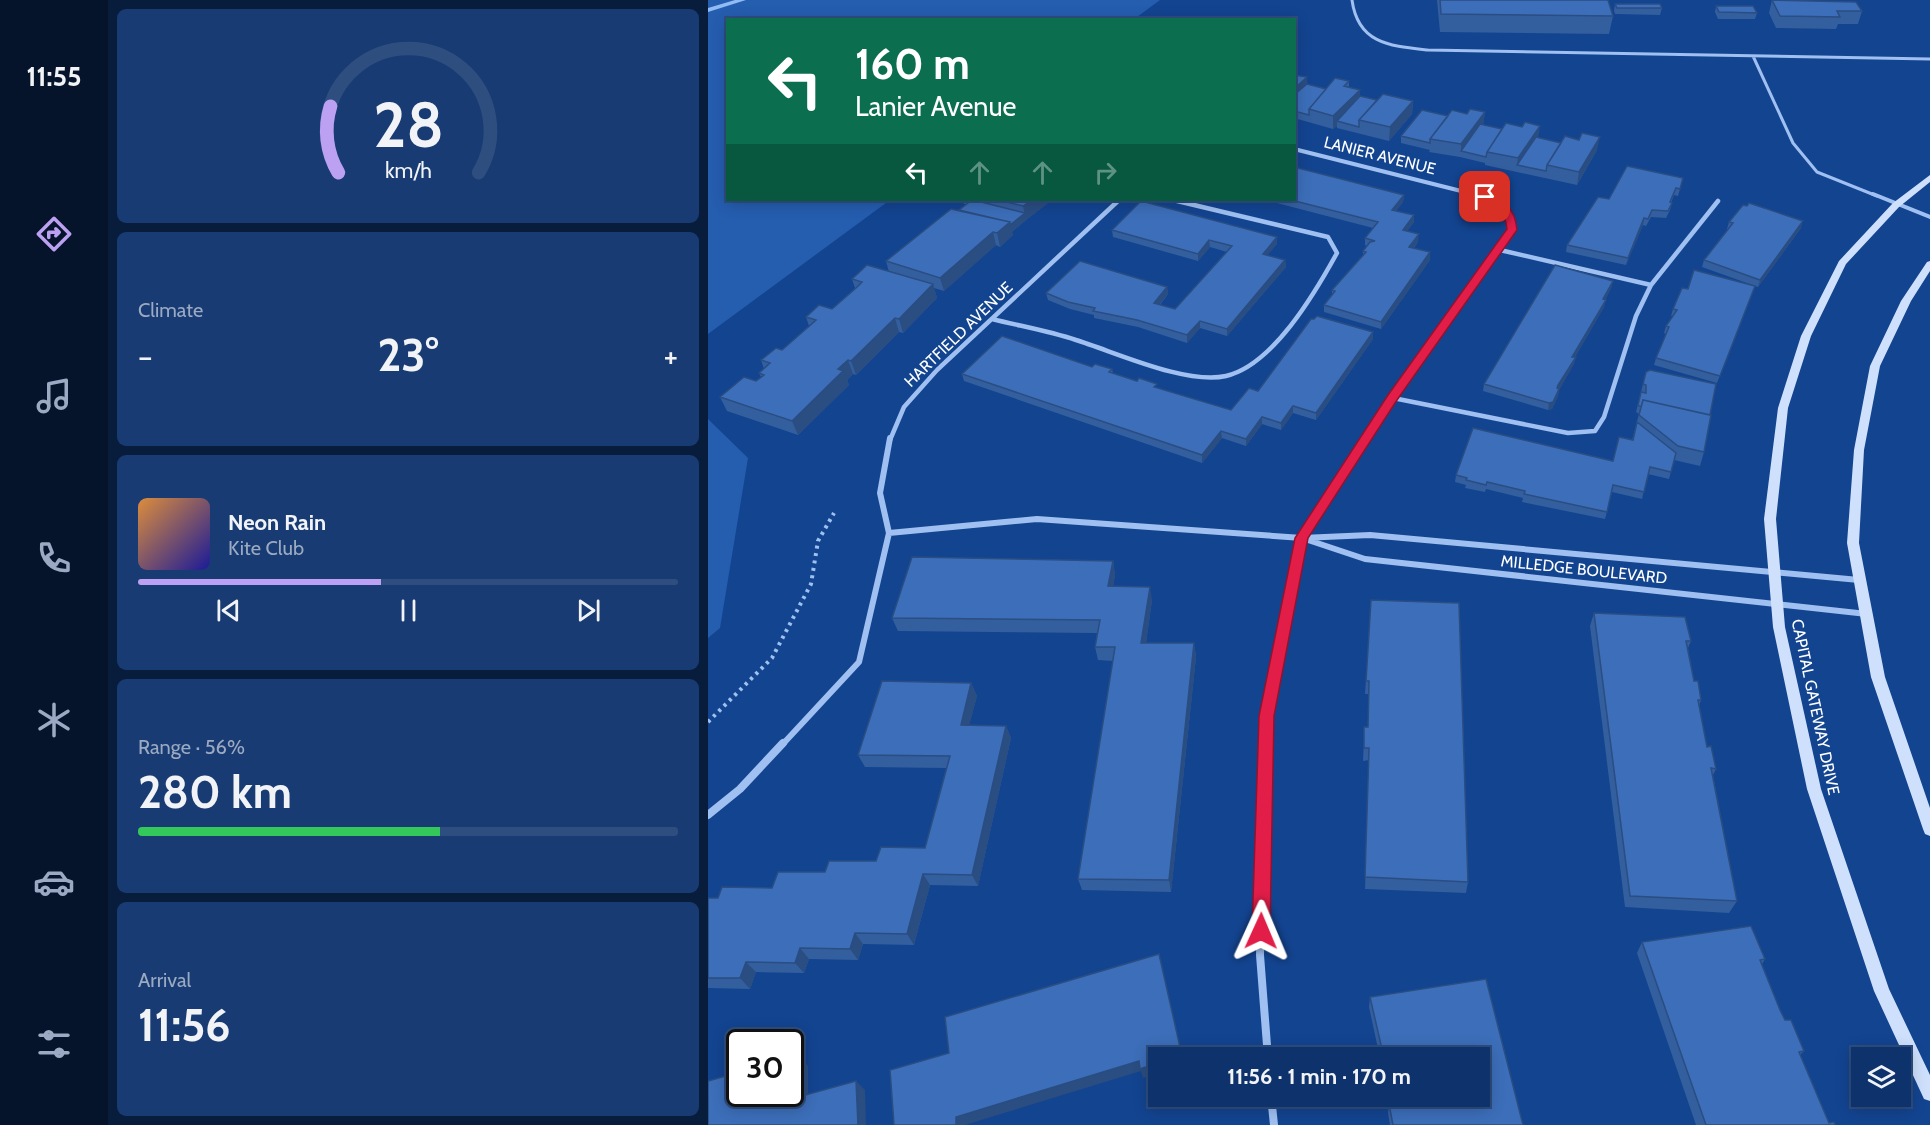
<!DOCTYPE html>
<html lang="en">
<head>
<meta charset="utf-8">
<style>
  body { margin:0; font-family:Cabin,sans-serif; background:#173b72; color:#f1f3f6; height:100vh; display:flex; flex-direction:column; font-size:22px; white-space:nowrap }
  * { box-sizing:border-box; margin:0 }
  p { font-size:20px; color:#9baac2 }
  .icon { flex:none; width:33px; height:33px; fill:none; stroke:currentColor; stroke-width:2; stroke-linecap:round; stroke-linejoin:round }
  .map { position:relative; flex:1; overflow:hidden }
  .panel { display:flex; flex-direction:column; gap:9px; padding:9px; background:#081c3b; width:600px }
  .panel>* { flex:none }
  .guide { position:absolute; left:18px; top:18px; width:570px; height:183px; border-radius:0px; box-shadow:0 3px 15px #0003,0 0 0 2px #2e4e7f; background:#0b6e4f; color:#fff; overflow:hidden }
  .tools { position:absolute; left:1143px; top:1047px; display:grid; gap:12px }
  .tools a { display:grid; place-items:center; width:60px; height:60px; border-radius:0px; background:#0e336c; box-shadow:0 3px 15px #0003,0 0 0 2px #2e4e7f; font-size:30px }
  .speed { position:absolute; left:18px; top:1029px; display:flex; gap:12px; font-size:30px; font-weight:700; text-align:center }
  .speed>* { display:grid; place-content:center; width:78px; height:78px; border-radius:50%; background:#0e336c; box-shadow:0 3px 15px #0003,0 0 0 2px #2e4e7f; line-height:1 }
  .speed .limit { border:3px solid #111; border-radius:9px; background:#fff; color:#111 }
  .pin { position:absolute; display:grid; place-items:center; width:51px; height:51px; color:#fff; margin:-26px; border-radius:12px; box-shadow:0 3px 9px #0006 }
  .me { position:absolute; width:66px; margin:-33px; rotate:1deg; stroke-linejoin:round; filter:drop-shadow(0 0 4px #0008) }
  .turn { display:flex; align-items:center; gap:21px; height:126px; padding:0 30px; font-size:27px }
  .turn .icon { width:78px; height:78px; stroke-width:2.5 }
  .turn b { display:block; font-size:42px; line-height:51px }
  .lanes { display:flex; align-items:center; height:57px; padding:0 30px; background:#0003; justify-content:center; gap:30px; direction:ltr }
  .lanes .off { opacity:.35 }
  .big { font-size:45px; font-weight:700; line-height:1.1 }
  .panel .widget { flex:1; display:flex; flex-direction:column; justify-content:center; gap:9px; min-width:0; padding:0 21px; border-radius:9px; background:#173b72 }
  .panel .dial { align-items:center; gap:0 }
  .dial svg { height:156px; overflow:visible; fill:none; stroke:#2e4e7f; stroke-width:7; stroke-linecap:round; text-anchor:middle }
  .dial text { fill:#f1f3f6; stroke:none }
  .song { display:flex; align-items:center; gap:18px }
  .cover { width:72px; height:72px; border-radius:9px; background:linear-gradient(135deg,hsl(30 70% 55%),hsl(240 70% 35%)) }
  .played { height:6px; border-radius:3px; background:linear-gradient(90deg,#bca0f2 45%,#2e4e7f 45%) }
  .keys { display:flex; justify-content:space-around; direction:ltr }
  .heat { display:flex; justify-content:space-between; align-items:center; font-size:33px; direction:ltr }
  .charge { height:9px; border-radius:4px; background:linear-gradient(90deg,#34c759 56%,#2e4e7f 0) }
  .trip { position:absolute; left:440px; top:1047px; width:342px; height:60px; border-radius:0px; background:#0e336c; box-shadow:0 3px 15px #0003,0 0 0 2px #2e4e7f; font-weight:700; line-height:60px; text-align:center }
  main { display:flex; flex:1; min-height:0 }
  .menu { display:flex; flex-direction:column; width:108px; justify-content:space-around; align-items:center; background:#06142b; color:#9baac2 }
  .menu .icon { width:42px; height:42px }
  .menu .selected { color:#bca0f2 }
  .menu b { font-size:27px; color:#f1f3f6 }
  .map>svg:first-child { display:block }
</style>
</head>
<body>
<main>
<nav class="menu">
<b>11:55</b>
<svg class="icon selected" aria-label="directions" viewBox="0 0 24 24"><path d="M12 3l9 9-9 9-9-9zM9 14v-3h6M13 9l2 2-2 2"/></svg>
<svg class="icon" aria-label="music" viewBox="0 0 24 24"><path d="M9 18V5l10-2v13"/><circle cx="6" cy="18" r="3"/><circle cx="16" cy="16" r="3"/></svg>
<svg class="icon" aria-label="phone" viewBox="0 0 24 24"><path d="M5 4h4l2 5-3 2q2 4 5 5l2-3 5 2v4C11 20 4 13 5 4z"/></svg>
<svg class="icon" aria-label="climate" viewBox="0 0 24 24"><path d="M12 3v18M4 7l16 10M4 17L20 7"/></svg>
<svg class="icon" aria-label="car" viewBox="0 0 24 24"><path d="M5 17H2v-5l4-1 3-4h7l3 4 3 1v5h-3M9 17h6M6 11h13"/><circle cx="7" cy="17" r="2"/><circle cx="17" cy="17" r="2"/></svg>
<svg class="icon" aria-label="filters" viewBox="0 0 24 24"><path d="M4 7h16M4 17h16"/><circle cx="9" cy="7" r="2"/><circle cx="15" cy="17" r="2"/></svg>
</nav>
<section class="panel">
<div class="widget dial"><svg viewBox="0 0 100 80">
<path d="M14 69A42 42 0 1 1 86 69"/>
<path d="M14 69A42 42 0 0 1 10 35" stroke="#bca0f2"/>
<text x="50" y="56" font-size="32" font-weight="700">28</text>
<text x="50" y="72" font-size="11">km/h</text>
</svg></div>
<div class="widget"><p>Climate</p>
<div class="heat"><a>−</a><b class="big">23°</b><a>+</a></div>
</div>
<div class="widget">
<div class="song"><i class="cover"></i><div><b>Neon Rain</b><p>Kite Club</p></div></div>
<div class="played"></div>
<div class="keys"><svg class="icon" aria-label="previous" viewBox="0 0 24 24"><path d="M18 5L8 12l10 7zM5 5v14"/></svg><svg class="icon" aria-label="pause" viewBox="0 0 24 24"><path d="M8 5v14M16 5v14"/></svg><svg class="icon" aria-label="next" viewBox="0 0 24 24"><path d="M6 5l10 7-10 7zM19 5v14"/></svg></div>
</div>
<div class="widget"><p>Range · 56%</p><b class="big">280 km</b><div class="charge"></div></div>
<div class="widget"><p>Arrival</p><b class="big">11:56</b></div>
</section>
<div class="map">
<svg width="1222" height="1125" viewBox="0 0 1222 1125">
  <rect width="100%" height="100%" fill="#134490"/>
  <path fill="#255daf" d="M0 0H452L425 20H20V200H182L0 334Z
    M0 419 40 458 12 628 0 638Z"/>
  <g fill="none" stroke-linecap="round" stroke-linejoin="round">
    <path fill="#91bbf4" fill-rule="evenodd" d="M27 0H38L0 12V8Z"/>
    <path stroke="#9fc0f1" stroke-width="4" stroke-dasharray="3 4.5" stroke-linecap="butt" d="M0 722 64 658 103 584 110 541 126 513"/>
    <path stroke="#9fc0f1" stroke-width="3" d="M644 0C650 44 682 46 720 50L1222 59
      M1045 56 1085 143 1109 172 1169 196"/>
    <path stroke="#9fc0f1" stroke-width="4" d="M1165 194 1222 217"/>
    <path stroke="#9fc0f1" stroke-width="4" d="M586 149 773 196"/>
    <path stroke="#9fc0f1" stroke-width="4.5" d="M792 250 943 285
      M284 319C312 326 341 331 368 340 407 352 478 385 518 376 565 365 607 293 629 253L620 237 465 200
      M685 398 860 433 887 431 896 417 928 316 943 285 1010 201
      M182 440 196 407 229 370 411 200
      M658 440 804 229C801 208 786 199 767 194"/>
    <path stroke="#9fc0f1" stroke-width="6" d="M181 533 329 519 594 538 662 535 1151 580
      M597 539 657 559 1159 614
      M74 745 151 662 181 533 172 493 182 438
      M558 745 559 716 594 538 659 438"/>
    <path stroke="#9fc0f1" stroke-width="8" d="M558 743 552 955 560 1058
      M0 815 32 789 75 743
      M563 1096 566 1125"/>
    <path fill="#cee0fc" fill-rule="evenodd" d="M1222 175V182L1191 207 1138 264 1103 336 1080 408 1068 519 1077 627 1113 789 1181 989 1222 1075V1101L1216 1099 1166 991 1099 789 1065 627 1056 519 1070 408 1093 336 1131 261 1185 203Z
      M1222 261V271L1203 301 1172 366 1156 450 1151 543 1177 677 1222 808V836L1217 834 1215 829 1163 677 1139 543 1146 450 1162 366 1193 301 1219 262Z"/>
  </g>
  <path fill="#345f9f" d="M729 0H900L905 16 901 34 732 32Z
    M1064 0 1154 11 1150 24H1130L1128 29 1068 28 1061 13Z
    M907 4 954 8 952 15 907 14 906 11Z
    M1008 6 1049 13 1047 19H1010L1007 12Z
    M586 75 599 77V84L618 89 641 81V87L652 96 669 100 705 101 704 114 681 141 629 128V126L625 129 586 118Z
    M777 112 775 125 830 138 889 150 869 185 777 165V163L752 157 721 152 722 150 693 143V136L740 116Z
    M975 178 970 196 966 195 963 203H964L962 210 958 218 943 217 938 226 935 225 918 265 858 252 859 245 901 199Z
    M696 195 695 202 688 211 706 222 699 231 710 242 706 248 722 252V260L673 329 616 312V305L624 295V290L655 255V251L659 246 657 245V238L665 228 557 200H586Z
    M255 200H340V203L318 220 304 232 305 235 292 247 288 245 236 291 226 288 229 298 195 333 191 332 148 375 145 374 139 380 141 385 90 435 19 411 12 397 48 381 53 377 51 373 56 369 53 360 74 350 101 326 98 317 124 309 147 288 144 279 181 272 178 261 251 210 259 204H256Z
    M1021 222 1093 228 1050 287 994 267 996 260 1020 229H1019Z
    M404 230 569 244 559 255 577 260 578 267 519 336 492 328 479 343 430 327 386 318V315L362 309 340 300 338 293 459 287 460 294 452 305 467 309 519 252 502 247 490 261 405 237Z
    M905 281 903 288 897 300 896 307 867 357 866 364 851 389 850 396 844 409 840 410 775 391 776 384Z
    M980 289 1044 293 1009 383 946 365 948 358 958 334 956 333 958 326 965 316H963L965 309Z
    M665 332V339L608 420 585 413 573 430 554 424 538 446 514 438 494 463 256 381 254 374 384 367 404 369 405 373 450 388 523 410 550 391Z
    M938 372 1002 415 996 452 992 466 966 460 961 479 940 474 934 499 904 492 897 519 814 502 815 498 778 489 777 492 757 488 758 485 747 482 748 475 905 461 924 440 931 414 928 412 933 392 936 393 933 392Z
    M405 561 407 575 405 586 444 600 438 643H486L488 657 463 892 374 890 370 879 405 661 390 660 387 647 389 633 190 631 184 618Z
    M663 600 760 882 758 893 657 889 661 760 655 761 656 739V727H660L661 694H657Z
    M886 613 983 641 980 648 986 681 993 700 991 706 999 747 1008 769 1005 775 1029 901 1021 913 917 907 882 626Z
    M263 683 269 696 261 725 298 726 303 738 270 886 222 885 206 945 155 944 150 960 101 959 96 973 48 972 42 989 0 988V898H10L64 888 117 872 168 861 217 848 238 768 157 767 150 755Z
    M934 942 1057 959 1054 964 1072 1010 1077 1020 1096 1051 1092 1055 1121 1123 1127 1125H988L929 953Z
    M778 979 815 1125H682L680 1113 681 1104H682L681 1096H771V1058H672L661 1007 662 997Z"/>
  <path fill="#2a4d82" d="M599 77V90L586 102V89Z
    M652 90V103L629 121V126L625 129V116Z
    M705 101 704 114 681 141 682 127Z
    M777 112 775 126 753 151V144Z
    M832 126 830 139 809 165 808 172 810 158Z
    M892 137 889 150 869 185 871 172Z
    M696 195 695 202 684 217V210Z
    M324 200H340V203L318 220 315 206Z
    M317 213 318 220 304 232 305 235 292 247 289 233 302 222Z
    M706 215V222L694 237 695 230Z
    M936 218 935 225 918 265 920 258Z
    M1095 221 1093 228 1050 287 1052 280Z
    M285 232 288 245 236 291 232 278Z
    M711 234 710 242 701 254V247Z
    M569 237V244L555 261V254Z
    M501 240 502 247 490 261V254Z
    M722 252V260L673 329V322Z
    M577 260 578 267 519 336V329Z
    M905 281 903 288 894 306 895 299Z
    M225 284 229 298 195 333 191 319Z
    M459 287 460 294 447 310 446 303Z
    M898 300 896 307 863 364 864 357Z
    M187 318 191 332 148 375 143 361Z
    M492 321V328L479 343V335Z
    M665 332V339L608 420V413Z
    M868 357 866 364 848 396 850 385Z
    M140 360 145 374 139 380 141 385 90 435 84 421 130 369Z
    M851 389 850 396 844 409 840 410 841 403Z
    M585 406V413L573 430V423Z
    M554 417V424L538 446V439Z
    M513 431 514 438 494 463V455Z
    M405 561 407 575 403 600 400 586Z
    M442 587 444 600 436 656 433 643Z
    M486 643 488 657 463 892 461 880Z
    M263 683 269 696 258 738 253 725Z
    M298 726 303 738 270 886 264 875Z
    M215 874 222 885 206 945 199 934Z
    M147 933 155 944 150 960 142 949Z
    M92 948 101 959 96 973 87 963Z
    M38 962 48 972 42 989 32 978Z
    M91 1056 100 1066V1106L90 1097Z
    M431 1061 450 1063V1074L435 1078 433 1071 257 1125H248V1117Z
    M148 1081 157 1090 158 1125H150Z"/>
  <path fill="#3c6eb9" stroke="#2a4d82" stroke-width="1.5" d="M732 0H900L905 16 733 14Z
    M1064 0 1148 2 1154 11H1129L1132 17 1072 16Z
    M907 4H952L954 8H909Z
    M1008 6H1045L1049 13 1011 12Z
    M586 75 599 77 586 89Z
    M627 78 641 81 636 86 652 90 625 116 601 109Z
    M599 84 618 89 601 109V115L586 111V95Z
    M675 94 705 101 682 127 651 120Z
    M652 96 669 100 651 120V127L629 121Z
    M762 109 777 112 753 144 722 139 744 110 759 114Z
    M714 110 740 116 722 139V143L693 136Z
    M817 122 832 126 810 158 779 152 798 123 814 127Z
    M772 124 794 129 779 152 778 157 753 151Z
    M874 133 892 137 871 172 839 165 857 136 871 140Z
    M828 137 853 143 839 165 838 171 809 165Z
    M919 166 975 178 972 189 968 188 962 202 964 203 960 211 944 210 940 219 936 218 920 258 859 245 890 197 901 199Z
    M586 167 696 195 684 210 706 215 695 230 711 234 701 247 722 252 673 322 616 305 627 291 624 290 658 252 655 251 662 242 667 241 657 238 670 222 583 200H586Z
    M264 200H265L317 213 302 225V222L251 210Z
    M290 200H324L315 206Z
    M433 201 569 237 555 254 577 260 519 329 492 321 479 335 429 320 385 311 387 308 360 302 338 293 372 261 459 287 446 303 467 309 524 246 501 240 490 254 404 230Z
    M1041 203 1095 221 1052 280 996 260 1025 223 1021 222 1035 205 1039 206Z
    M243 209 302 222 289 233 285 232 232 278 178 261Z
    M159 265 225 284 191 319 187 318 143 361 140 360 130 369 135 371 84 421 12 397 36 377 48 381 56 375 51 373 62 363 53 360 68 348 74 350 108 320 98 317 111 305 124 309 148 288 154 282 144 279Z
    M847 265 905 281 895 299 898 300 864 357H868L850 385 849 388 851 389 845 402 841 403 776 384Z
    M986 270 1047 286 1012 376 948 358 961 327 958 326 969 310 965 309 974 288 980 289Z
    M609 316 665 332 608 413 585 406 573 423 554 417 538 439 513 431 494 455 254 374 294 336 384 367 387 364 404 369 401 372 429 381 431 378 449 384 446 387 523 410 541 388 550 391 603 319H606Z
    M942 370 1008 384 1002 415 935 400 933 407 930 405 933 392 938 393V385L935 384 938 372Z
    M935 400 1003 415 996 452 970 446 931 415Z
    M929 422 968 453 963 472 942 467 936 492 905 485 899 512 816 494 817 491 779 482 778 485 758 480 759 478 748 475 765 428 905 461 911 437 925 440Z
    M204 557 405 561 400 586 442 587 433 643H486L461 880 370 879 407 647H387L392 620 184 618Z
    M663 600 751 603 760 882 657 877 661 748H656V727H660L661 681H658Z
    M886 613 977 617 983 641H978L986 681H990L993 700H990L999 747 1003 746 1008 769 1003 768 1029 901 922 896Z
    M174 681 263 683 253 725 298 726 264 875 215 874 199 934 147 933 142 949 92 948 87 963 38 962 32 978H0V898H10L14 887 64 888 70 872H117L121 861H168L173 847 217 848 242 756 150 755Z
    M1043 926 1057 959 1052 960 1072 1010 1077 1020H1083L1096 1051 1091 1052 1121 1123 1126 1122 1127 1125H998L934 942Z
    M451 954 474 1056 468 1058H450V1063L432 1069 431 1061 248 1117V1125H186L182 1070 241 1053 237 1017Z
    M778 979 815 1125H685L681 1104H686L684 1096H771V1058H676L662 997Z
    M91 1056 90 1097 148 1081 150 1125H0V1081L32 1072V1094H82V1058Z"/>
  <path fill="#e11d48" stroke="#92132f" stroke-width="1.5" d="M777 194C797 201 807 208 809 230L689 400 600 538 566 716 562 931 559 937 553 940 547 937 544 931 551 716 587 538 680 395 799 229C797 211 790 207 773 200L772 197Z"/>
  <g text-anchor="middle" stroke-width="6" stroke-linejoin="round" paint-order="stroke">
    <g font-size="16" fill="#fff" stroke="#134490">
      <text transform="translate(672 155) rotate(14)" y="6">LANIER AVENUE</text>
      <text transform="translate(250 334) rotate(-44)" y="6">HARTFIELD AVENUE</text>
      <text transform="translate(876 569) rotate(6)" y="6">MILLEDGE BOULEVARD</text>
      <text transform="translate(1108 707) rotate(78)" y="6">CAPITAL GATEWAY DRIVE</text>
    </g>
  </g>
</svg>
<div class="tools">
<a><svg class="icon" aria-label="layers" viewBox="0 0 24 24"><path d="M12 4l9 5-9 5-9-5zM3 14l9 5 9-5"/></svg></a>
</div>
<div class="speed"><div class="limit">30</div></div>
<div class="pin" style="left:777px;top:197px;background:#d93025"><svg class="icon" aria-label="arrive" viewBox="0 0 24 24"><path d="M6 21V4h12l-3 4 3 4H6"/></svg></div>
<svg class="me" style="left:553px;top:931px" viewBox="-20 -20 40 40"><path d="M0-17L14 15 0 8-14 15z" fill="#e11d48" stroke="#fff" stroke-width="4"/></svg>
<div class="trip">11:56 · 1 min · 170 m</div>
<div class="guide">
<div class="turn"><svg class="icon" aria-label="left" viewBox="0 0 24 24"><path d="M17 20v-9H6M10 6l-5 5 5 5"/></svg><div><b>160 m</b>Lanier Avenue</div></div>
<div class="lanes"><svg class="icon" aria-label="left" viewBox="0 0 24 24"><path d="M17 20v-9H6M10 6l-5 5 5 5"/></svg><svg class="icon off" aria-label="ahead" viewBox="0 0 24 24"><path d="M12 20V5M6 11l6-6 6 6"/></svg><svg class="icon off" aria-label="ahead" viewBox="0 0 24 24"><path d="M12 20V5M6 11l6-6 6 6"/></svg><svg class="icon off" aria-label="right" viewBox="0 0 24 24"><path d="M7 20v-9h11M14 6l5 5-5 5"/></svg></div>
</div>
</div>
</main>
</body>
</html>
